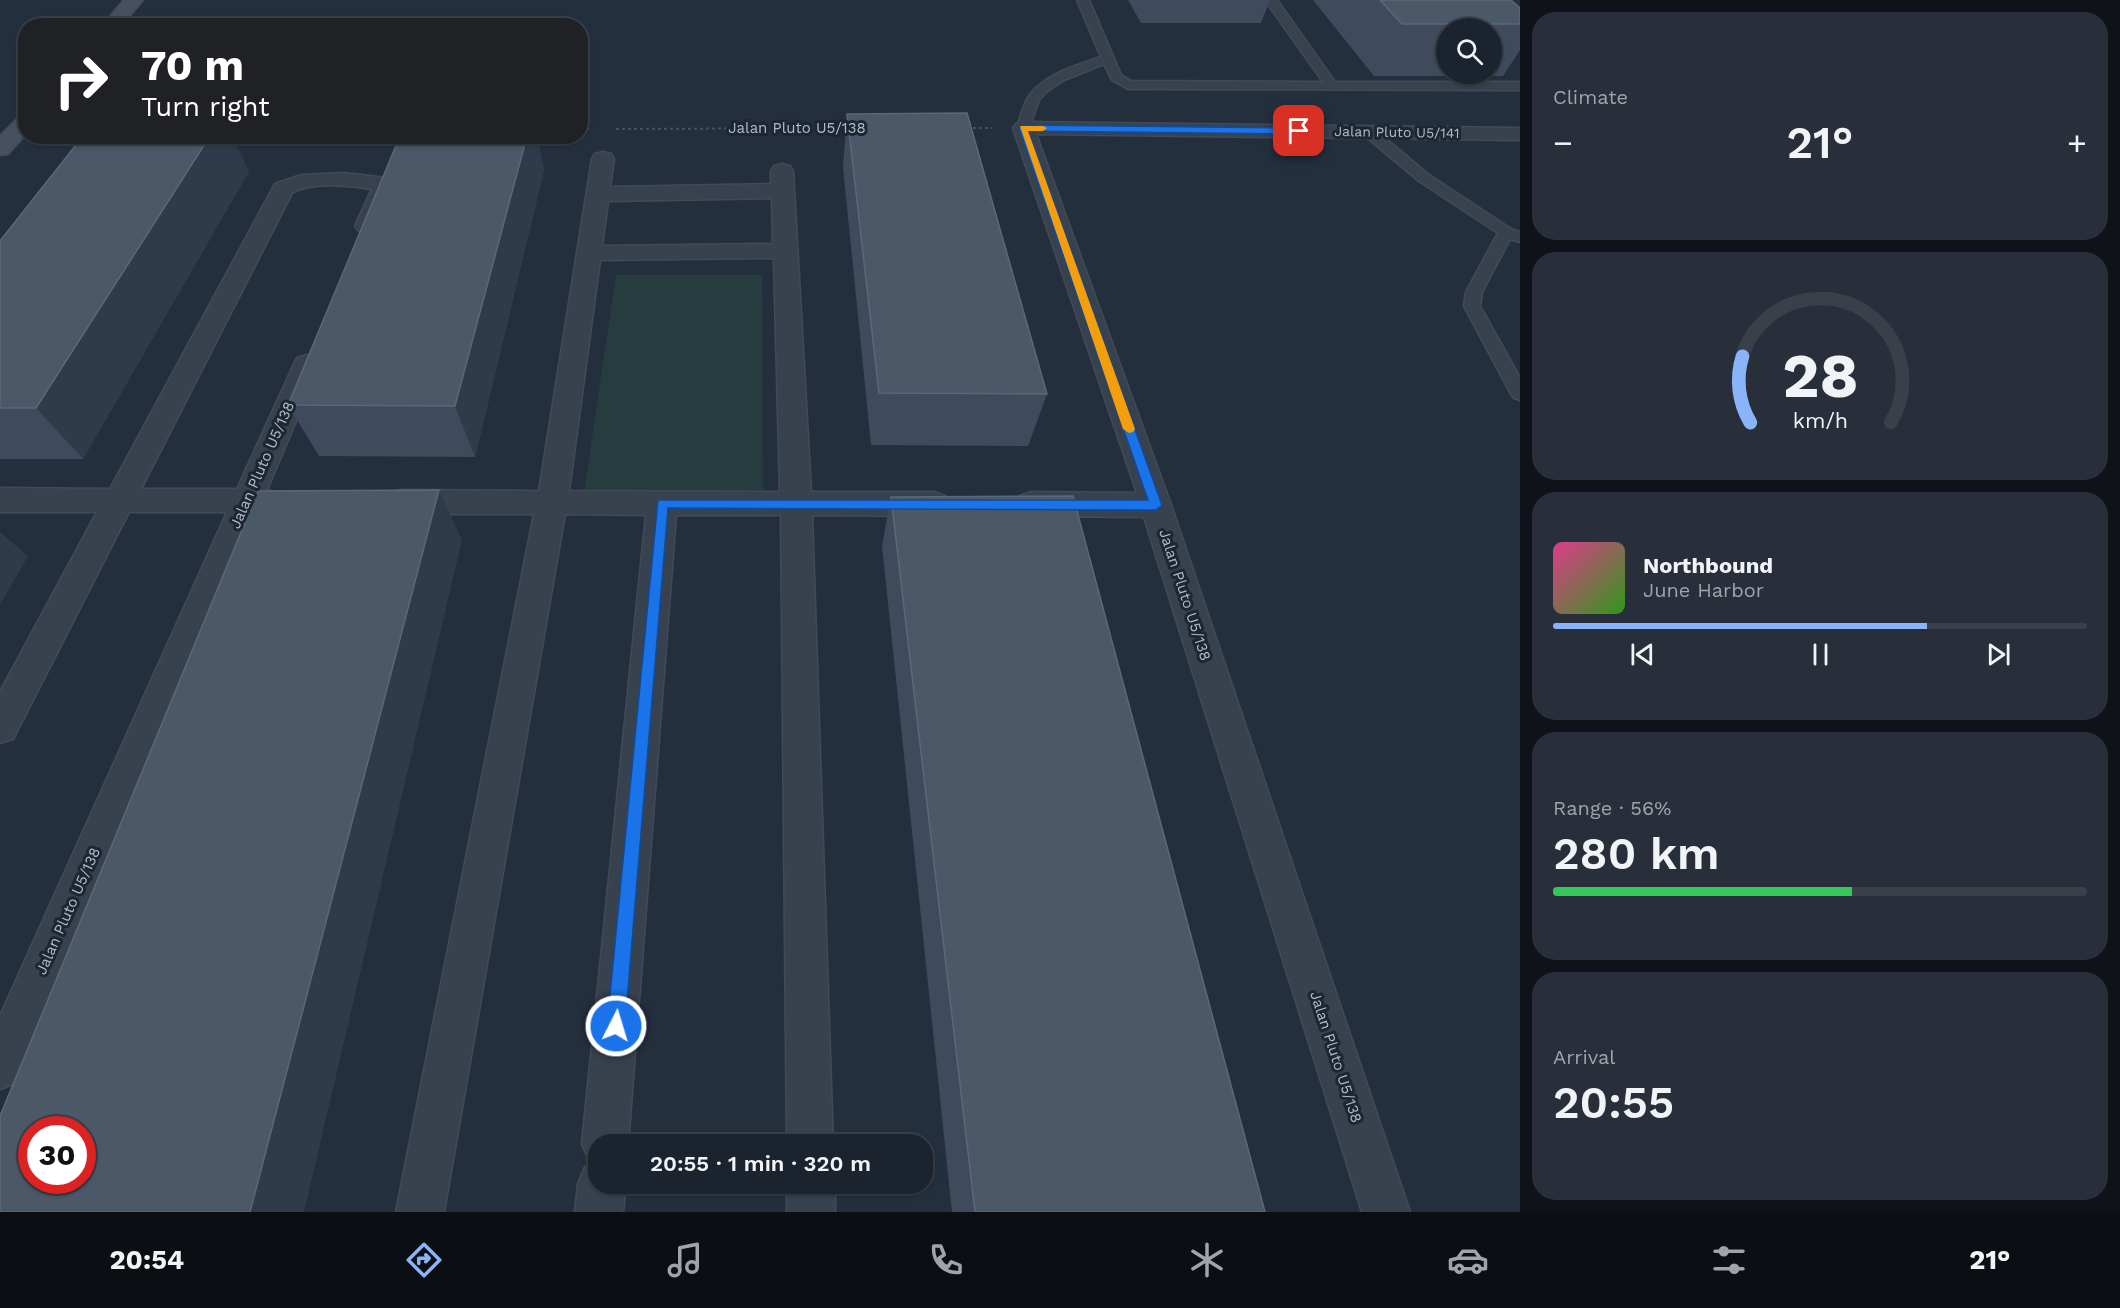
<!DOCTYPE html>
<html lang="en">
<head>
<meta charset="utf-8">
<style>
  body { margin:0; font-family:"Work Sans",sans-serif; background:#282f3a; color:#f1f3f6; height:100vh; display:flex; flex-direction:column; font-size:22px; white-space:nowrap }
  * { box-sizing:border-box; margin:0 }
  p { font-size:20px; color:#a0a4aa }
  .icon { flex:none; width:33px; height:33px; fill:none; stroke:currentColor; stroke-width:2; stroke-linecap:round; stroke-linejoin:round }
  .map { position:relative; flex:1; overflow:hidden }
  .panel { display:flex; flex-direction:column; gap:12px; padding:12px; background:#0f1319; width:600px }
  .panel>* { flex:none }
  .banner { position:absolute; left:18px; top:18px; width:570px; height:126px; border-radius:24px; box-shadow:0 2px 4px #0004,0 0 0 2px #39404a; background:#202124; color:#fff; overflow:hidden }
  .tools { position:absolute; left:1436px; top:18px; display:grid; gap:12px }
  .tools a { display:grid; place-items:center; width:66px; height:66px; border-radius:50%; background:#1b232e; box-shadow:0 2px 4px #0004,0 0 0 2px #39404a; font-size:30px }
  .speed { position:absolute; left:18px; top:1116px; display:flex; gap:12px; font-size:30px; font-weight:700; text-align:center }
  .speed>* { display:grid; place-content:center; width:78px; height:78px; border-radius:50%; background:#1b232e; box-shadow:0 2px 4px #0004,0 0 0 2px #39404a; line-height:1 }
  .speed .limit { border:9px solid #d22; background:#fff; color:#111 }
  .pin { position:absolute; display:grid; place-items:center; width:51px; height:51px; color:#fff; margin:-26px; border-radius:12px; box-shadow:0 3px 9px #0006 }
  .me { position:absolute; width:66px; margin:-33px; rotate:5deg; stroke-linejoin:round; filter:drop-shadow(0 0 4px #0008) }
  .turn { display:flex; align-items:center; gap:21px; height:126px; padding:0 24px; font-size:27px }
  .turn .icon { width:78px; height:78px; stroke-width:2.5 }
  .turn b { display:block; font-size:42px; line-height:51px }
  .big { font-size:45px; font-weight:600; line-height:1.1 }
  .panel .tile { flex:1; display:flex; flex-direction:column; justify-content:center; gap:9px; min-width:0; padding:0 21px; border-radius:24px; background:#282f3a }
  .panel .dial { align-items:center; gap:0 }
  .dial svg { height:156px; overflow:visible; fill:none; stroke:#39404a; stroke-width:7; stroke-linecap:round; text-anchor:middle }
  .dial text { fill:#f1f3f6; stroke:none }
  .song { display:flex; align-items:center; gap:18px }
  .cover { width:72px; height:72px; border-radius:9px; background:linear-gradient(135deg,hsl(330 70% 55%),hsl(110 70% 35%)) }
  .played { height:6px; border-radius:3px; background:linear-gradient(90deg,#8ab4f8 70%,#39404a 70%) }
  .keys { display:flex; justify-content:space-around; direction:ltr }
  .heat { display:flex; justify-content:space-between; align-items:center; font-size:33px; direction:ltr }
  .charge { height:9px; border-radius:4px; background:linear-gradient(90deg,#34c759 56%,#39404a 0) }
  .trip { position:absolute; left:588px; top:1134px; width:345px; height:60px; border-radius:24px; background:#1b232e; box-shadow:0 2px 4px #0004,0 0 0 2px #39404a; font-weight:600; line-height:60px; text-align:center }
  .tabs { display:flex; height:96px; justify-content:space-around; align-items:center; background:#0b0e12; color:#a0a4aa }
  .tabs .icon { width:42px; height:42px }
  .tabs .active { color:#8ab4f8 }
  .tabs b { font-size:27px; color:#f1f3f6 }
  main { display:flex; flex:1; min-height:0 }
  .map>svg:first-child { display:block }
</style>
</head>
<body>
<main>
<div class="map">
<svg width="1520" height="1212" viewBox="0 0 1520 1212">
  <rect width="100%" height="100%" fill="#242f3e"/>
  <path fill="#263c3f" d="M616 275H762L763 493H584Z"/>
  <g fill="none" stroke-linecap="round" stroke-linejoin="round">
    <g stroke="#414a57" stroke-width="3">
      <path id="lane" d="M1077 0H1089L1121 75 1131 81 1323 82 1265 0H1277L1335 82H1520V90L1128 89 1112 80 1104 64 1064 80 1046 92 1039 100 1028 131H1018L1016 128C1020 119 1022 110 1026 101 1040 75 1075 66 1101 57Z
        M1369 128 1374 129 1429 175 1511 229 1520 232V242L1510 239 1482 292 1480 306 1520 378V400L1514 398 1511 394 1464 306 1466 292 1498 233 1419 181 1364 135 1362 132Z"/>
    </g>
    <g stroke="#414a57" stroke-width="3">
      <path id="street" d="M1023 122 1520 128V140L1036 134 1171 505 1410 1212H1362L1144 517 1031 516 1020 512 1016 504 1020 496 1031 492 1137 493 1013 128 1016 124Z
        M603 152 611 154 614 159 610 187 771 184V171L774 166 782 164 790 166 793 171 811 492H934L945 496 949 504 945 512 934 516 812 515 833 1144H787L781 515H676L628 1144H598V1184H626L623 1212H575L578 1184 585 1167 595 1163 589 1160 582 1144 646 515 565 514 444 1212H396L534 514H401L390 510 386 502 390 494 401 490 539 491 592 159 595 154ZM772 198 773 244 602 246 608 201ZM774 258 780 492 569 491 600 260Z
        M344 173 387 178 394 186 379 226 375 231 367 233 359 231 355 226 372 189C348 186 313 181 292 193L141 489H237L294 364 297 358 307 355 317 358 320 364 267 490 276 493 280 501 276 509 257 513 16 1083 0 1089V1016L227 512H129L13 739 0 743V692L97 512H0V488L110 489 275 184 301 175Z
        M787 1184H835V1212H787Z"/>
    </g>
    <g stroke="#414a57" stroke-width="3">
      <path id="secondary" d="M124 0H143L121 26H102Z
        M26 115V134L8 154 0 155V136L19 117Z"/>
    </g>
    <path stroke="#3f5557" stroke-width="2" stroke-dasharray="3 3" stroke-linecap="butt" d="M967 128H992
      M580 129H590
      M616 129 851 128"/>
    <use href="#lane" fill="#38414e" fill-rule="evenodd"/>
    <use href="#street" fill="#38414e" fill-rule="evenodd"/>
    <use href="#secondary" fill="#465061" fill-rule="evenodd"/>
  </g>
  <path fill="#3f4b5c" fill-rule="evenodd" d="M1128 0H1270L1261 23H1141Z
    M1313 0H1511L1520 8V50L1503 76H1374ZM1446 28H1491V74H1446Z
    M847 114 1047 394 1028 446 871 445 843 167Z
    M400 136H537L544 170 475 457 319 456 288 405Z
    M249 171 83 459H0V241Z
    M891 497 1265 1212H952L882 546Z"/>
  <path fill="#2f3b4b" d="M210 136H232L249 171 83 459 36 408Z
    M527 136H537L544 170 475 457 455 406Z
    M439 490 462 540 304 1212H250Z
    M0 532 28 556 0 605Z"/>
  <path fill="#4b5868" stroke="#5c6777" stroke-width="1.5" fill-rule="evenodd" d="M1380 0H1511L1520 8V24H1402Z
    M967 113 1047 394 879 393 847 114Z
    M83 136H210L36 408H0V241Z
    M400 136H527L455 406 288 405Z
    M439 490 250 1212H0V1116L258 491ZM32 1130H82V1180H32Z
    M1073 496 1265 1212H975L891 497Z"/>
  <path fill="#1a73e8" stroke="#114b97" stroke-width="1.5" d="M1023 125 1299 128 1304 131 1299 134 1028 131 1162 505 1156 510 668 508 625 1026 622 1032 616 1035 610 1032 607 1026 658 500H1148L1019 128Z"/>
  <path fill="#f59e0b" d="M1020 126H1043L1047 128 1043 131H1028L1135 429 1133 432 1129 433 1123 429Z"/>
  <g text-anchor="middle" stroke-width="6" stroke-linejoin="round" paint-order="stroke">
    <g font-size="14" fill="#b4bcc9" stroke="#1d2633">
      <text transform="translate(1397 132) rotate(1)" y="5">Jalan Pluto U5/141</text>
    </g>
    <g font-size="15" fill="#b4bcc9" stroke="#1d2633">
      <text x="797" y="133">Jalan Pluto U5/138</text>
      <text transform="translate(262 465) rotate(-66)" y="5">Jalan Pluto U5/138</text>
      <text transform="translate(1185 595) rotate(72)" y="5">Jalan Pluto U5/138</text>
      <text transform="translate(68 911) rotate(-66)" y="5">Jalan Pluto U5/138</text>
      <text transform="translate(1336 1057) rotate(72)" y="5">Jalan Pluto U5/138</text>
    </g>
  </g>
</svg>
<div class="tools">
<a><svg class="icon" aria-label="search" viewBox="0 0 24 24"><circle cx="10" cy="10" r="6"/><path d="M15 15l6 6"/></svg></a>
</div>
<div class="speed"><div class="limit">30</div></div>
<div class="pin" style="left:1299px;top:131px;background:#d93025"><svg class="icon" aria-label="arrive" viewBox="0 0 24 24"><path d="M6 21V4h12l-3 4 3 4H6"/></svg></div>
<svg class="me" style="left:616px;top:1026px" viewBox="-20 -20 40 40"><circle r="17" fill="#1a73e8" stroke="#fff" stroke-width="3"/><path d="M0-11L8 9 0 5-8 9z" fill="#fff"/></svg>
<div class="trip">20:55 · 1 min · 320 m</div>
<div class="banner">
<div class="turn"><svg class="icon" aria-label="right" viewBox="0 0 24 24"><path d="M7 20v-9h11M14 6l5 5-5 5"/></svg><div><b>70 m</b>Turn right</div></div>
</div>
</div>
<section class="panel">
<div class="tile"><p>Climate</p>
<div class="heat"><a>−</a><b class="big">21°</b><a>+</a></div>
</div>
<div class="tile dial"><svg viewBox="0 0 100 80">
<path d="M14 69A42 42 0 1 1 86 69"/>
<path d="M14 69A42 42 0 0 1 10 35" stroke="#8ab4f8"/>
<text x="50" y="56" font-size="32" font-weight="700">28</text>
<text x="50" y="72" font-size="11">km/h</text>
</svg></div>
<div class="tile">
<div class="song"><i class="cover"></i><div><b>Northbound</b><p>June Harbor</p></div></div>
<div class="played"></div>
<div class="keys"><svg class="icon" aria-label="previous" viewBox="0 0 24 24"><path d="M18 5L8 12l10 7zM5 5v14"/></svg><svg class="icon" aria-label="pause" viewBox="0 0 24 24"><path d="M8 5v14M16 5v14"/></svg><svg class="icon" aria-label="next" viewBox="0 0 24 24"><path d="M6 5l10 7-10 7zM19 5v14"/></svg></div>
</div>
<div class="tile"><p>Range · 56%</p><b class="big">280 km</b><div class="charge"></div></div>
<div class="tile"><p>Arrival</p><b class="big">20:55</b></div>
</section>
</main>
<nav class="tabs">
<b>20:54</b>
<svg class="icon active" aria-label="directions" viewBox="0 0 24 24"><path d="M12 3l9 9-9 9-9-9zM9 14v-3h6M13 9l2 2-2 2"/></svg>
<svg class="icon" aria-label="music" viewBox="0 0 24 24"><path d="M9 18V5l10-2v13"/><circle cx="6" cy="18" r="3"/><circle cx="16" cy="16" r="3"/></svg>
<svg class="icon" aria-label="phone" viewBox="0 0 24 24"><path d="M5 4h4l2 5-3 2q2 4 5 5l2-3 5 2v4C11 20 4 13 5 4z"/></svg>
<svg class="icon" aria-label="climate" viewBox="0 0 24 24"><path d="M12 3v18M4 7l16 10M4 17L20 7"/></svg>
<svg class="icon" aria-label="car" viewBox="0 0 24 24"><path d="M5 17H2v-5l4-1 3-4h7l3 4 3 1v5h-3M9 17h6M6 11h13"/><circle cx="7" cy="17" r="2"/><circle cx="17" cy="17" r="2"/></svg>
<svg class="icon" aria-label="filters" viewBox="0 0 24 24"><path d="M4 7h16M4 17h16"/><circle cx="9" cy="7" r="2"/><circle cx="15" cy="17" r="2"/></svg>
<b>21°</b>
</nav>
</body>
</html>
